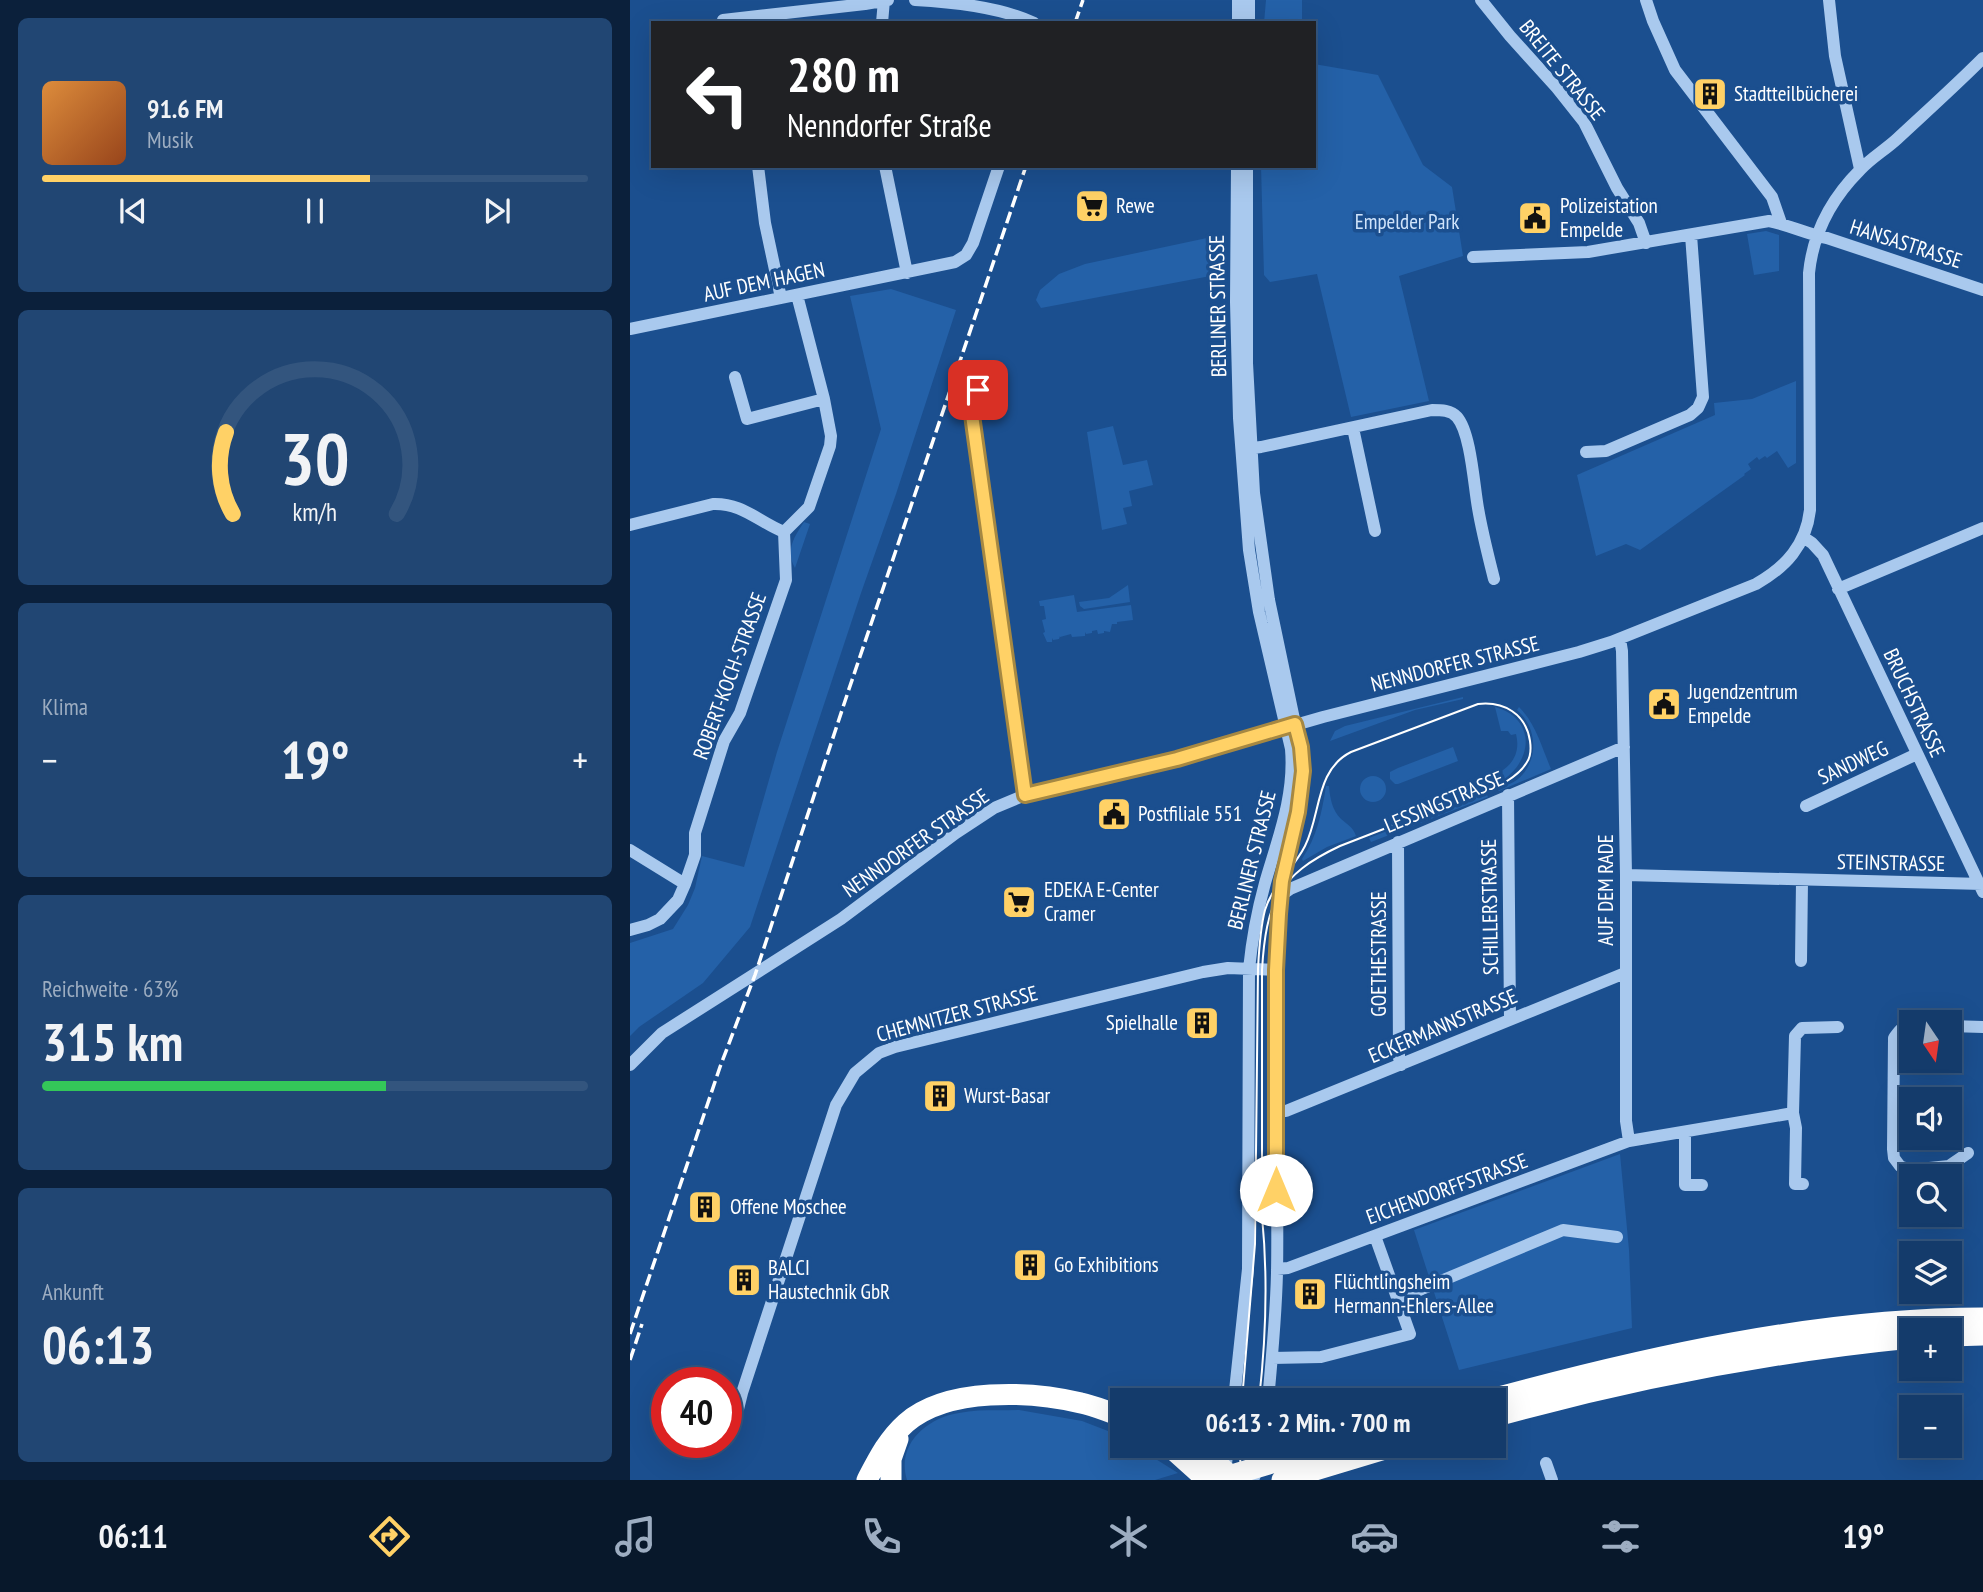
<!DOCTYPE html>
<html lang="de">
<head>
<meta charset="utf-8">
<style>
  body { margin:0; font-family:"PT Sans Narrow",sans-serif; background:#214673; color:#f1f3f6; height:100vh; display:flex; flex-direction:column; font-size:26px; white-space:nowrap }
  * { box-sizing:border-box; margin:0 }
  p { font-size:23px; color:#9dadc1 }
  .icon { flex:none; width:38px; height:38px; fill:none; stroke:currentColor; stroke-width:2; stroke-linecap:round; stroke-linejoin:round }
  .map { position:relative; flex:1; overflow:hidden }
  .panel { display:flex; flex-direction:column; gap:18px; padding:18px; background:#0b203b; width:630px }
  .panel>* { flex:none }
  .hud { position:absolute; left:21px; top:21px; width:665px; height:147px; border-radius:0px; box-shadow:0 7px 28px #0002,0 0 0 2px #33557e; background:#202124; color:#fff; overflow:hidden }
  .needle { width:46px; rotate:167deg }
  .tools { position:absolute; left:1269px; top:1010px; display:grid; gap:14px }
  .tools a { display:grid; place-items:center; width:63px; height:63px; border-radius:0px; background:#143b6b; box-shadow:0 7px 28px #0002,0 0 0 2px #33557e; font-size:35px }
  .speed { position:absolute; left:21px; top:1367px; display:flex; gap:14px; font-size:35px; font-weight:700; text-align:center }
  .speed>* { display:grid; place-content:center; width:91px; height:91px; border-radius:50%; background:#143b6b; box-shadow:0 7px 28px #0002,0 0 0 2px #33557e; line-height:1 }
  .speed .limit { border:10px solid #d22; background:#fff; color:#111 }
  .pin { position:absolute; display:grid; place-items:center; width:60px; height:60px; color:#fff; margin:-30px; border-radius:14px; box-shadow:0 4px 10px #0006 }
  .me { position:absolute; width:77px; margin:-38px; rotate:0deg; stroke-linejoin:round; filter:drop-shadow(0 0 5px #0008) }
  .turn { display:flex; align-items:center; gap:24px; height:147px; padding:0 21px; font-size:32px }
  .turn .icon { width:91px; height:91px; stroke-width:2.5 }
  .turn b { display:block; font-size:49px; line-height:60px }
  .big { font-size:52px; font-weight:800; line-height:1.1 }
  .panel .card { flex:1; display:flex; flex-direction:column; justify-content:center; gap:10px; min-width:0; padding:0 24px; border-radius:10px; background:#214673 }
  .panel .dial { align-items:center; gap:0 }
  .dial svg { height:182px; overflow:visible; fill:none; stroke:#33557e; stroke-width:7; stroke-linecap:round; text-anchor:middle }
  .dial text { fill:#f1f3f6; stroke:none }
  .song { display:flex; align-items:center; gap:21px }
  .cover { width:84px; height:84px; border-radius:10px; background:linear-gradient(135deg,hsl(30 70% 55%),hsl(20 70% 35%)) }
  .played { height:7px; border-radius:4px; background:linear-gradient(90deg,#ffd166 60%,#33557e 60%) }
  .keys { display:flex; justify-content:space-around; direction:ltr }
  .heat { display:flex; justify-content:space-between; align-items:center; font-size:38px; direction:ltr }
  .charge { height:10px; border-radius:5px; background:linear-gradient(90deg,#34c759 63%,#33557e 0) }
  .trip { position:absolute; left:480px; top:1388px; width:396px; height:70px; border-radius:0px; background:#143b6b; box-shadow:0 7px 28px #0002,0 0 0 2px #33557e; font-weight:800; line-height:70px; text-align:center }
  .tabs { display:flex; height:112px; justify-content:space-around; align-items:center; background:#08182b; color:#9dadc1 }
  .tabs .icon { width:49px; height:49px }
  .tabs .current { color:#ffd166 }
  .tabs b { font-size:32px; color:#f1f3f6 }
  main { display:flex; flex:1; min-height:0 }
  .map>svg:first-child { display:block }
</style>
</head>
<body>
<main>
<section class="panel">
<div class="card">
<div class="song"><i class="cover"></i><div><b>91.6 FM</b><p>Musik</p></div></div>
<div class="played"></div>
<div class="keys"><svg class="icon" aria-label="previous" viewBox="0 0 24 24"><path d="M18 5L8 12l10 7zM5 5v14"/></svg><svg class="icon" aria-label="pause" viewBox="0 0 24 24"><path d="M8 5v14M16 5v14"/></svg><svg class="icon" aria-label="next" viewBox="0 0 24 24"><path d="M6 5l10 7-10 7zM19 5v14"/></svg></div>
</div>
<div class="card dial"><svg viewBox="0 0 100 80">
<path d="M14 69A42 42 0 1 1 86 69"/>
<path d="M14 69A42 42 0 0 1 11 33" stroke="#ffd166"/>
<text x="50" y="56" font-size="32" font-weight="700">30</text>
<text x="50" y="72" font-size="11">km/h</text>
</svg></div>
<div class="card"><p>Klima</p>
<div class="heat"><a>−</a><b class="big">19°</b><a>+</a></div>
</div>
<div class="card"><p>Reichweite · 63%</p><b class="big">315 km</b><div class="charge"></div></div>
<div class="card"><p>Ankunft</p><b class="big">06:13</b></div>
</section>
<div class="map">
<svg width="1353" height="1480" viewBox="0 0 1353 1480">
  <rect width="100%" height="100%" fill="#1b4f8f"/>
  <path fill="#2461a8" d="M636 0H672V23H634Z
    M684 64 748 75 793 165 822 187 833 256 769 276 799 401 721 417 687 274 640 282 634 275 631 166H684Z
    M1136 231 1149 235V271L1124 275 1117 234Z
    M591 235V274L411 308 406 300 410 290 429 274 455 264Z
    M261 289 326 310 266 494 231 593 120 927 73 983 9 1027 0 1036V943L43 929 58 905 65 888 72 856 114 867 147 752 251 429 220 296Z
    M1166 381V463L1158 468 1147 451 1137 458 1135 456 1129 460 1127 457 1118 464 1121 469 1114 474 1115 475 1010 550 996 544 966 556 947 475 1085 415 1084 403 1122 399Z
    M483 426 493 465 517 460 523 485 499 491 502 506 493 508 497 524 472 530 457 432Z
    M174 522 180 524 165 568C155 551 164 537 174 522Z
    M498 585 500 602 454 609 450 606 449 602 479 598Z
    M444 595 447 612 501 605 503 620 487 622V624H482L480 632 474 631V633L468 634 467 630 462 631V633L456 634 455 632V636L442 637 441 634 430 637V636L429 639 423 640 422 638V642H417L413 633 415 632 412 620 416 619 414 606H410L409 601Z
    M833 697V699L785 710 700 741 705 731 715 726Z
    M865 707C905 718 904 759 873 780L870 772C885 763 890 750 886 734L881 735 878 731H871Z
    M889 707C906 724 912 748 921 769L869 791 867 789C874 786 882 784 888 779 909 761 908 728 887 710Z
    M823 747 828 761 768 784H765L760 779V772L768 768Z
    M730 789a13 13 0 1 1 26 0a13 13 0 1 1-26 0Z
    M696 786H699C700 798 702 810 711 819 718 825 723 827 726 836L697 847 673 861 672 859C687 837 692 812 696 786Z
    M856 793 858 797 741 842 739 838Z
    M990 1154 999 1250 1002 1328 829 1370 784 1230Z
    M389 1410 452 1421 491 1436 492 1446H505L548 1473 525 1480H277C266 1445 296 1418 329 1413 348 1409 369 1411 389 1410Z"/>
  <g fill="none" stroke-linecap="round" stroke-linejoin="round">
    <path stroke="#a9c9ee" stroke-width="12" d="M285 0C321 2 371 7 404 23
      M851 0 880 36 927 88 954 122 987 188 1009 223 1016 243
      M1016 0 1023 21 1045 70 1142 197 1151 223
      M1199 0 1205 56 1230 169
      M93 20 235 4 258 0
      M252 23 254 0
      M608 23V0
      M619 23V0
      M128 166 135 223 151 298
      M255 166 277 273
      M617 166V363L624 493 639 600 673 762C673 803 659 841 652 881 648 903 648 927 647 950 642 1057 649 1166 647 1273 646 1316 642 1358 638 1400
      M843 257 958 252 1139 221C1159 225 1177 234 1197 238L1353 290
      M0 329 325 262 336 255 343 243 369 166
      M105 377 117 419 194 399
      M348 390 342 415 395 795
      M723 428 745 531
      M615 449 631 447 802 410C811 410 821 410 827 417 841 433 844 487 848 508 852 532 858 555 864 579
      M956 452 976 451 1060 415 1068 408 1073 397 1061 235
      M0 525 83 504C113 503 127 521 154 532
      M1173 537 1182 543 1193 555 1353 892
      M1208 589 1353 528
      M990 639 992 651 996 875V1121L999 1141
      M878 795 880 1018
      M1176 806 1287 754
      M768 842 769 1058 771 1065
      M0 850 55 884
      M996 875 1353 884
      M650 896 660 889 994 747
      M0 930 18 925 30 919 48 900 55 884 65 855V833L94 741 110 713 156 580 154 532 179 507 200 446 201 436 194 399 167 295
      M1171 961 1172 881
      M1281 1026C1272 1026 1269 1031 1264 1038L1263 1149 1264 1158 1270 1166 1280 1170 1319 1166 1338 1153
      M1320 1026 1353 1027
      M0 1065 32 1033 211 919 326 833 364 808 395 795 547 759 693 717 949 652 981 642 1126 584C1156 567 1176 545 1180 510L1179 273C1183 233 1201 199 1230 170 1241 158 1255 150 1267 139 1296 112 1325 86 1353 58
      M646 1111H656L995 973
      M1163 1113 1166 1128 1165 1184H1173
      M1055 1132V1185H1072
      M647 1269 658 1268 999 1141 1163 1113 1165 1036 1172 1028 1208 1027
      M768 1299 933 1230 987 1237
      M642 1358 691 1357 780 1334 745 1236
      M604 1400 618 1269 619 969C622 939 627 912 635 883 648 838 665 796 661 749L629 612 619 550 609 418 606 302 607 166
      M104 1425 112 1393 206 1105 225 1073 249 1053 265 1047 573 972 598 968 646 970
      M916 1463 922 1480
      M595 1473 598 1446
      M623 1480 630 1462 633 1446"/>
    <path stroke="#fff" stroke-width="21" d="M1320 1336 1353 1335
      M858 1400C1016 1357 1188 1318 1353 1318
      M863 1417C1000 1379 1139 1352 1281 1338
      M539 1446 577 1480
      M562 1446 580 1457 595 1471
      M237 1480C248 1459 258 1439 276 1423 317 1387 401 1391 451 1403 465 1406 478 1412 492 1416
      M261 1480V1459L268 1439
      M585 1480 699 1446
      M652 1480 765 1446"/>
    <path stroke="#fff" stroke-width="2" d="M612 1400 625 1244 628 969C629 950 630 929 635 910 642 886 664 868 675 846 691 815 685 770 721 752L848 704C874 701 896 714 900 741 901 748 901 756 897 762 892 771 885 776 877 781L710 846C648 875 636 903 632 970V1216C638 1277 636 1339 629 1400
      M609 1446 612 1480
      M620 1480 623 1446"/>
    <path stroke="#fff" stroke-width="3.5" stroke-dasharray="12 5" stroke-linecap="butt" d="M445 23 453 0
      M0 1334 90 1067 125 975 218 692 396 166
      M0 1360 12 1324"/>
  </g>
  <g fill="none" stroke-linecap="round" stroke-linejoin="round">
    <g stroke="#a68842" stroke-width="18">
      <path id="route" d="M348 390 342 415 395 795 547 759 665 724 671 747 673 771 668 812 652 881 649 914 646 970V1190"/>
    </g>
    <use href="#route" stroke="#ffd166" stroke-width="12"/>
  </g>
  <defs>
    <g id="building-square" transform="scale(1.75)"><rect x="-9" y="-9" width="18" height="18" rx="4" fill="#ffd166" stroke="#1b4f8f"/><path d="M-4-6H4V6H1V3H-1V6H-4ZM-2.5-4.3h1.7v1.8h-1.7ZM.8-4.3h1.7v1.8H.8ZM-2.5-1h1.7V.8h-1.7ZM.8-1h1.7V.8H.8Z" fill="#111"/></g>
    <g id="supermarket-square" transform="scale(1.75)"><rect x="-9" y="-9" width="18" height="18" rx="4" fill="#ffd166" stroke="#1b4f8f"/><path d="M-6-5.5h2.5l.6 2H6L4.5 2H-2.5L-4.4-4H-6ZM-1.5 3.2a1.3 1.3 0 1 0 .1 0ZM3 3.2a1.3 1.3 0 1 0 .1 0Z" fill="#111"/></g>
    <g id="civic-square" transform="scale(1.75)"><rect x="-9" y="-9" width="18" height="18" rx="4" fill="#ffd166" stroke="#1b4f8f"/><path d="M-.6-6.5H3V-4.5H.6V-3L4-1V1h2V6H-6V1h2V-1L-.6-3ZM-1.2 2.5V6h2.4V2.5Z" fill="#111"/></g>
  </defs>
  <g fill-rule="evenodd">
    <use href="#building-square" x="1080" y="94"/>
    <use href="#supermarket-square" x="462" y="206"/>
    <use href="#civic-square" x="905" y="218"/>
    <use href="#civic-square" x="1034" y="704"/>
    <use href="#civic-square" x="484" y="814"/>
    <use href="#supermarket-square" x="389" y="902"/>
    <use href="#building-square" x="572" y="1023"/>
    <use href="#building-square" x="310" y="1096"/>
    <use href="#building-square" x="75" y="1207"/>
    <use href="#building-square" x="400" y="1265"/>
    <use href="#building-square" x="114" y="1280"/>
    <use href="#building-square" x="680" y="1294"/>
  </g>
  <g text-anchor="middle" stroke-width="7" stroke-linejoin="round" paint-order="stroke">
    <g font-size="21" fill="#fff" stroke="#1b4f8f">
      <text transform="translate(932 70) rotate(51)" y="7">BREITE STRASSE</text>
      <text transform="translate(1276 244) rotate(18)" y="7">HANSASTRASSE</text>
      <text transform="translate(134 282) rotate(-12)" y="7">AUF DEM HAGEN</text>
      <text transform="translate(588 306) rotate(-91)" y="7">BERLINER STRASSE</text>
      <text transform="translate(825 664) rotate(-14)" y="7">NENNDORFER STRASSE</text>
      <text transform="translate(100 676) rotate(-70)" y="7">ROBERT-KOCH-STRASSE</text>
      <text transform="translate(1284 703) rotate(65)" y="7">BRUCHSTRASSE</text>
      <text transform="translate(1223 763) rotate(-25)" y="7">SANDWEG</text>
      <text transform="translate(814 802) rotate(-23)" y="7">LESSINGSTRASSE</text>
      <text transform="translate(286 843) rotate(-35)" y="7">NENNDORFER STRASSE</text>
      <text transform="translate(622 860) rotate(-76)" y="7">BERLINER STRASSE</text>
      <text transform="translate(1261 863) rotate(1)" y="7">STEINSTRASSE</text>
      <text transform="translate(976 890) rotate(-90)" y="7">AUF DEM RADE</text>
      <text transform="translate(860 907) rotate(-91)" y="7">SCHILLERSTRASSE</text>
      <text transform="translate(749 954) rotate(-90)" y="7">GOETHESTRASSE</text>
      <text transform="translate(327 1014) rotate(-15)" y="7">CHEMNITZER STRASSE</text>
      <text transform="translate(813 1026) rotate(-23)" y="7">ECKERMANNSTRASSE</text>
      <text transform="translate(817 1189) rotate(-20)" y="7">EICHENDORFFSTRASSE</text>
    </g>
    <g font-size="21" fill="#fff" stroke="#1b4f8f" text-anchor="start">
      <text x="1104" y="101">Stadtteilbücherei</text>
      <text x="486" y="213">Rewe</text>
      <text x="930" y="213">Polizeistation<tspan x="930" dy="24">Empelde</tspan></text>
      <text x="1058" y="699">Jugendzentrum<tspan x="1058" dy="24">Empelde</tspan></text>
      <text x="508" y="821">Postfiliale 551</text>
      <text x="414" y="897">EDEKA E-Center<tspan x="414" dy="24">Cramer</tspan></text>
      <text x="548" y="1030" text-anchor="end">Spielhalle</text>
      <text x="334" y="1103">Wurst-Basar</text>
      <text x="100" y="1214">Offene Moschee</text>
      <text x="424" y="1272">Go Exhibitions</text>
      <text x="138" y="1275">BALCI<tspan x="138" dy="24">Haustechnik GbR</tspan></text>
      <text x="704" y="1289">Flüchtlingsheim<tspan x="704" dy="24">Hermann-Ehlers-Allee</tspan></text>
    </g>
    <g font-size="21" fill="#cfe3fa" stroke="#1b4f8f">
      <text x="777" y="229">Empelder Park</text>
    </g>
  </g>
</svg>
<div class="tools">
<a><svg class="needle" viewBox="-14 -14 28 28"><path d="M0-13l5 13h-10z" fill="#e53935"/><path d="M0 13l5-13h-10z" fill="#9dadc1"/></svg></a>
<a><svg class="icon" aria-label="sound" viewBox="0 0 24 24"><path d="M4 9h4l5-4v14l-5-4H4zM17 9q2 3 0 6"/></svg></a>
<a><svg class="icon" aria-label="search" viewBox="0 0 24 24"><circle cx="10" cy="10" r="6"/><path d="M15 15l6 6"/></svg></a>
<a><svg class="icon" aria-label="layers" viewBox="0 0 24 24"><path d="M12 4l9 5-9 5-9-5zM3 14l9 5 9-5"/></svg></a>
<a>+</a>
<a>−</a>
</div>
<div class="speed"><div class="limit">40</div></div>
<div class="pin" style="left:348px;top:390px;background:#d93025"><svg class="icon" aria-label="arrive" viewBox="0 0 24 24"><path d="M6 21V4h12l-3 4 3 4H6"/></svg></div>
<svg class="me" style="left:646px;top:1190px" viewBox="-20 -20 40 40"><circle r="19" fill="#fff"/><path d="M0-13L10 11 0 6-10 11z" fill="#ffd166"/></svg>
<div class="trip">06:13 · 2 Min. · 700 m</div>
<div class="hud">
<div class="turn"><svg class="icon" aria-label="left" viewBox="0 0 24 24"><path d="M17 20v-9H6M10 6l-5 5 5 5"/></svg><div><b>280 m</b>Nenndorfer Straße</div></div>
</div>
</div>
</main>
<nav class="tabs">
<b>06:11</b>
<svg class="icon current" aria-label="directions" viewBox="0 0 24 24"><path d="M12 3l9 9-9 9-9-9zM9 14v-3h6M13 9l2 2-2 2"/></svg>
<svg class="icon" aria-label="music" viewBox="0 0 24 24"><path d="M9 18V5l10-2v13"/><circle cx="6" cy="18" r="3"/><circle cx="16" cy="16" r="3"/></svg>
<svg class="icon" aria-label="phone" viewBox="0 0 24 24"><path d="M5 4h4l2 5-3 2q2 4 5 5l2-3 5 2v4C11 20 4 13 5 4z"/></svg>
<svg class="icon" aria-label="climate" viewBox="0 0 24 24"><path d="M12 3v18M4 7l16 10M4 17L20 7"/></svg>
<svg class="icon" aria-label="car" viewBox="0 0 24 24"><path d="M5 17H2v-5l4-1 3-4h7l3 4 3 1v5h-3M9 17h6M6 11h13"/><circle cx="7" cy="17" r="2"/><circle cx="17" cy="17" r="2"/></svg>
<svg class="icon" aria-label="filters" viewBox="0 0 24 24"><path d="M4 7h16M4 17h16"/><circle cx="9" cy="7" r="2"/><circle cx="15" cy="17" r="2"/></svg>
<b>19°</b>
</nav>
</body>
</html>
